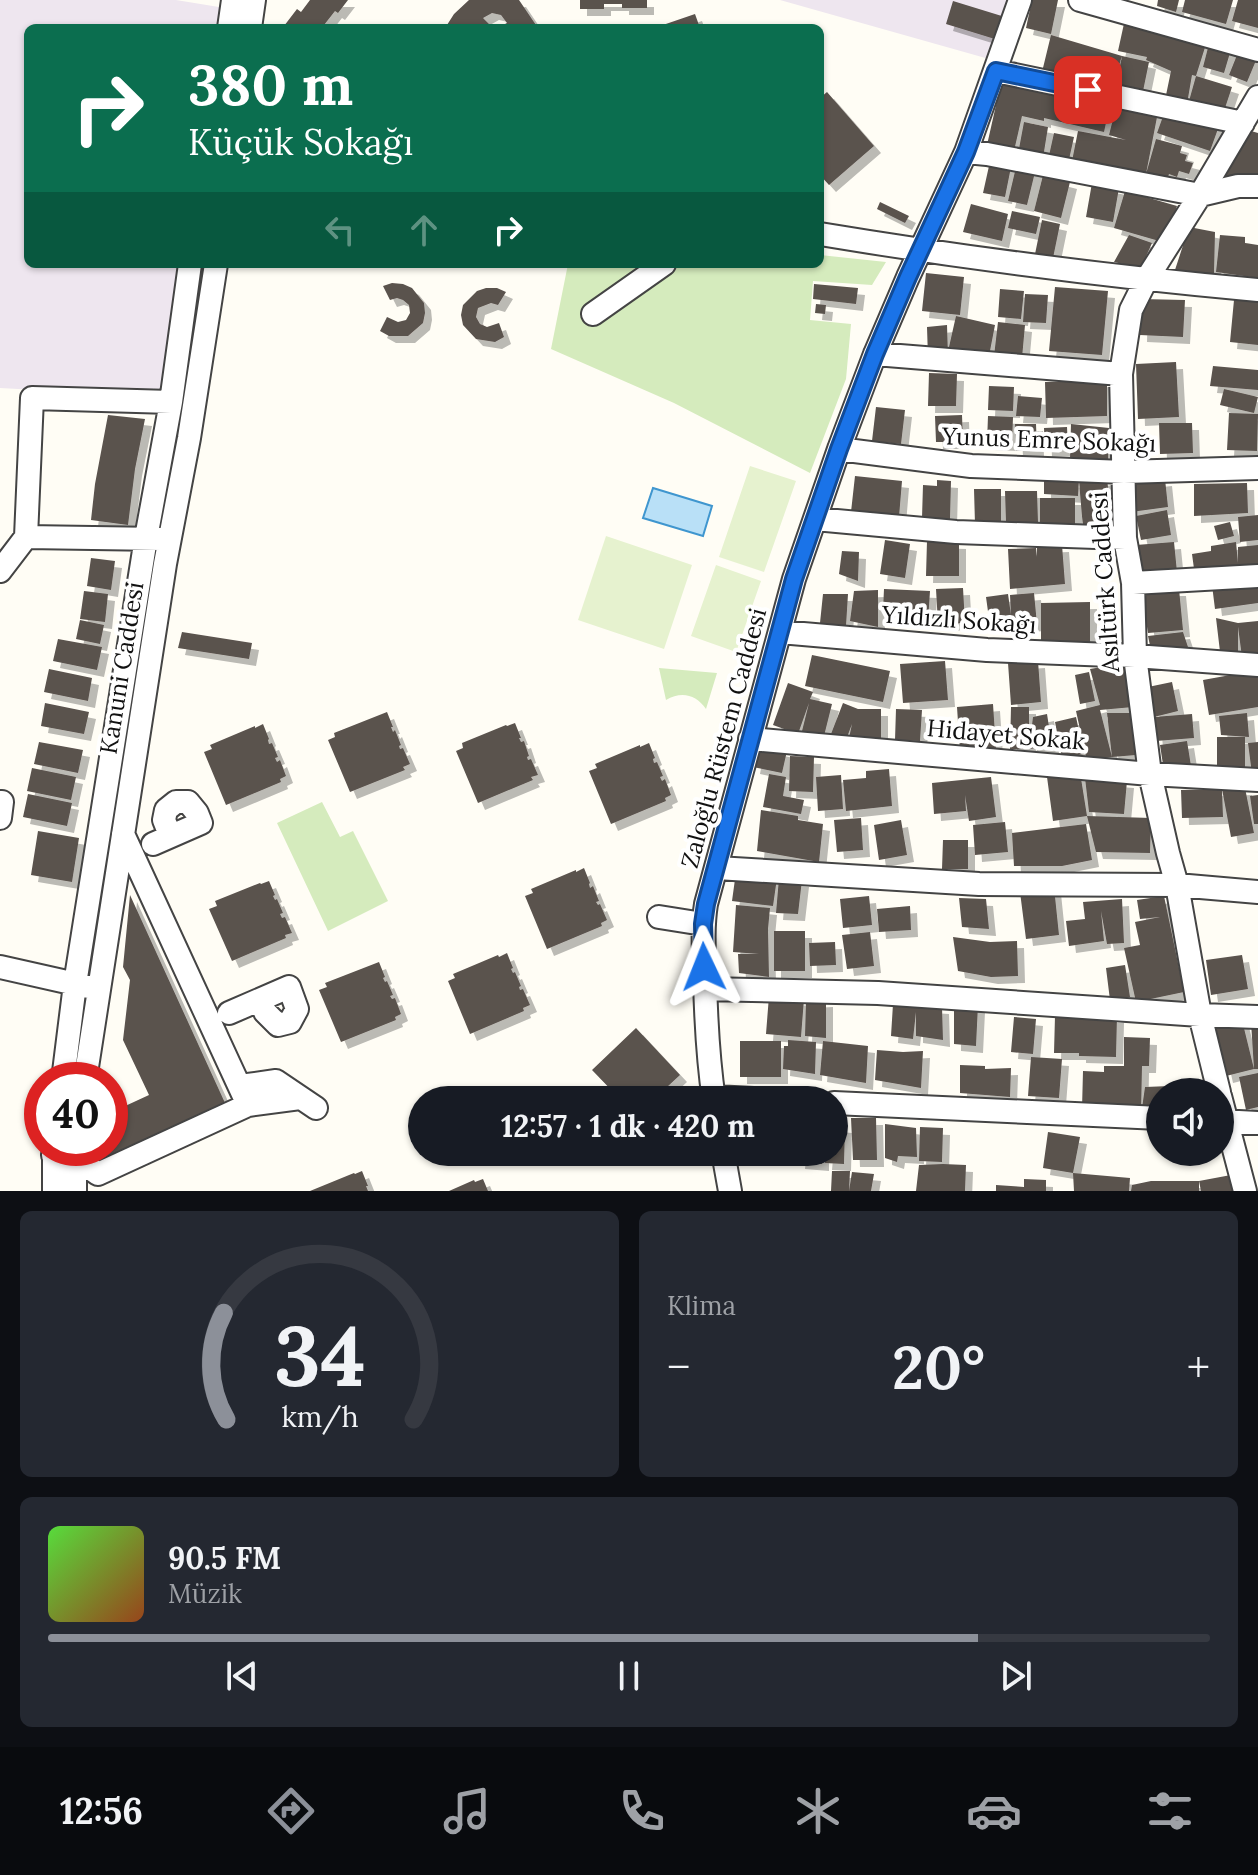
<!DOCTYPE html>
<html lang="tr">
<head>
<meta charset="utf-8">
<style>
  body { margin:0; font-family:Lora,serif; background:#242831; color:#f1f3f6; height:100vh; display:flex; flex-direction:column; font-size:30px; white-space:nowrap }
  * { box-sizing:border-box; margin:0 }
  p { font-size:26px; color:#9ea1a6 }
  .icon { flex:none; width:44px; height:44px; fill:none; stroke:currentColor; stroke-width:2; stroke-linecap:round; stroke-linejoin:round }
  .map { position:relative; height:1191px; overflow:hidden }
  .side { display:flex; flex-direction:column; gap:20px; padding:20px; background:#0d0f14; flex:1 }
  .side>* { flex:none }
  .hud { position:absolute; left:24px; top:24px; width:800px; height:244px; border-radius:12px; box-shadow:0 2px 6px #0004; background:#0b6e4f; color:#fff; overflow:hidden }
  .tools { position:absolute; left:1146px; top:1078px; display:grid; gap:16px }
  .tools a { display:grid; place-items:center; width:88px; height:88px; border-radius:50%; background:#171b24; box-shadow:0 2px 6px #0004; font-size:40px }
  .speed { position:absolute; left:24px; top:1062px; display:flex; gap:16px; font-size:40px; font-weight:700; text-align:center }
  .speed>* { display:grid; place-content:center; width:104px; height:104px; border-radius:50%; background:#171b24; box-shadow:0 2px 6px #0004; line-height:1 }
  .speed .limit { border:12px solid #d22; background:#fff; color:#111 }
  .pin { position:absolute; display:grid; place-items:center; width:68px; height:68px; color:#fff; margin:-34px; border-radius:16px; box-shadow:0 4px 12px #0006 }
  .me { position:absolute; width:88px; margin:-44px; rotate:358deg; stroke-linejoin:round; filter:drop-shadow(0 0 6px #0008) }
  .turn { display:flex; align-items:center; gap:28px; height:168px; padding:0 32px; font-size:36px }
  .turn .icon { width:104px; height:104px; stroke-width:2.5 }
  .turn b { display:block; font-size:56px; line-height:68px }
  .lanes { display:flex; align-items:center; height:76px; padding:0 32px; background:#0003; justify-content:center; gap:40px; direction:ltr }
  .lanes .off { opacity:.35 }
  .big { font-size:60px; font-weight:700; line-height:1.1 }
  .side .widget { flex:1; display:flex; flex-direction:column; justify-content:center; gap:12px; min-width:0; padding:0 28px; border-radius:12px; background:#242831 }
  .side .dial { align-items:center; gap:0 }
  .dial svg { height:208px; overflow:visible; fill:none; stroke:#363941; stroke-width:7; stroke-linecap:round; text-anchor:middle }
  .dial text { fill:#f1f3f6; stroke:none }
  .song { display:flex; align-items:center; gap:24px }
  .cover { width:96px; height:96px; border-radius:12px; background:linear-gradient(135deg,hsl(110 70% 55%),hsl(20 70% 35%)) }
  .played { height:8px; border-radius:4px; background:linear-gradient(90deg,#8c9099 80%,#363941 80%) }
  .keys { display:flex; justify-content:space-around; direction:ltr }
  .heat { display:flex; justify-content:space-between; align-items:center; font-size:44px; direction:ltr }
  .side .tiles { flex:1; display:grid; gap:20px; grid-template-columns:1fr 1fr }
  .widget:last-child { grid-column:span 2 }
  .trip { position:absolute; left:408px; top:1086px; width:440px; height:80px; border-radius:40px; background:#171b24; box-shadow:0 2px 6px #0004; font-weight:700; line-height:80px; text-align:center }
  .tabs { display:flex; height:128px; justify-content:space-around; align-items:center; background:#090b0e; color:#9ea1a6 }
  .tabs .icon { width:56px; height:56px }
  .tabs .current { color:#8c9099 }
  .tabs b { font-size:36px; color:#f1f3f6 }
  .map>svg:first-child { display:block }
</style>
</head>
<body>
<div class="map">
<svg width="1258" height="1191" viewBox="0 0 1258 1191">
  <defs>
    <filter id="shadow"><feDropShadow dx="7" dy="7" stdDeviation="0" flood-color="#0004"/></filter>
  </defs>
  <rect width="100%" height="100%" fill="#fffdf5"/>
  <path fill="#eee6ef" d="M0 0H176L225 8 222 28H28V264H184L164 397 0 388Z
    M780 0H1010L989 59Z"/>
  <path fill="#d5ebbd" d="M820 255 886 262 872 285 813 281 810 320 851 324 846 379 810 473 674 403 551 349 568 264H820Z
    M659 668 717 673 706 709C696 694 681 691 666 700Z
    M322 802 340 837 353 831 388 901 328 931 277 823Z"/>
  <path fill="#e6f2cf" d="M750 466 796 481 764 572 719 557Z
    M606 536 692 565 664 649 578 620Z
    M716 565 761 581 736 652 691 636Z"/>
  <path fill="#b9e0f7" stroke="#3f96cf" stroke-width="2" d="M653 488 712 506 703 536 643 518Z"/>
  <path fill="#5a524d" filter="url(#shadow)" d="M310 0H348L338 13 335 11 324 25 329 28H287L284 26 297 9 301 12Z
    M469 0H519L538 28H497L507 23 501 15 492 13 483 18 490 25 487 28H453L447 25 454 14Z
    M580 0H647V8H622V4H604V9H580Z
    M1032 0H1058L1051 34 1026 28Z
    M1158 0H1179L1176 12 1157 6Z
    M1185 0H1233L1226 24 1182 12Z
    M1238 0H1258V28L1232 21Z
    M953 1 1005 17 998 40 946 24Z
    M695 14 700 28H661L660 26Z
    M1125 19 1207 41 1196 76 1192 75 1187 104 1165 100 1171 71 1146 60 1147 57 1118 51Z
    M1051 35 1122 56 1149 62 1142 96 1115 90 1122 56 1112 88 1042 72Z
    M1210 40 1232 46 1224 73 1203 67Z
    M1239 50 1257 58 1247 82 1229 75Z
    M1003 74 1111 100 1104 132 1044 118V121L1022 116 1014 151 987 145Z
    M1196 76 1232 87 1224 111 1189 101Z
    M827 92 874 146 829 185 820 175V98Z
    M1117 103 1158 112 1145 179 1071 166 1078 131 1126 140 1109 135Z
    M1166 108 1219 126 1210 151 1157 133Z
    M1024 122 1048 127 1043 158 1018 154Z
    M1244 129 1258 133V181L1220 177Z
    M1054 133 1074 137 1068 164 1048 160Z
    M1156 139 1182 146 1180 153 1187 155 1185 161 1193 163 1189 174 1179 171 1177 177 1169 174 1167 180 1146 174Z
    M991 157 1012 162 1005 197 983 193Z
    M1017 163 1036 168 1027 205 1008 201Z
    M1043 175 1070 182 1061 218 1034 211Z
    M1092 183 1119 188 1113 222 1086 217Z
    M1125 191 1177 206 1166 243 1114 228Z
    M880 202 909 216 905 223 877 209Z
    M971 204 1008 214 1002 241 963 232Z
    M1012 211 1040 217 1036 234 1008 228Z
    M1042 220 1060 224 1052 263 1034 259Z
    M1189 227 1215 232 1214 274 1174 273Z
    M1129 235 1152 243 1141 268 1114 262Z
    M1220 235 1245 237V243L1258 245V278L1216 272Z
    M926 273 964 277 960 315 922 311Z
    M392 283 403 284 412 288 424 303 425 313 423 323 408 336H389L380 331 387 317 398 322 406 320 410 313 409 305 403 300 397 298 390 300 383 286Z
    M814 284 858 288 856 304 813 299Z
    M1055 287 1108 291 1102 355 1049 351Z
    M486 288H497L506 292 498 305 491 303 478 308 476 317 480 324 487 327 499 323 504 337 495 342 476 339 463 325 461 315 463 305 477 291Z
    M1000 289 1024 291 1021 319 998 317Z
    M1025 294 1048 295 1046 323 1023 322Z
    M1141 299 1185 300 1183 337 1140 335Z
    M1234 300 1258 302V345L1230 342Z
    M816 304 826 305 825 314 815 313Z
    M956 316 995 325 989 356 949 347Z
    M998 322 1025 325 1022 358 994 356Z
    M947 325 948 356 928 358 927 327Z
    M1176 362 1179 417 1138 419 1136 364Z
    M1213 366 1258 370V390L1210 386Z
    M929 373 957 374 956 406H928Z
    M1107 380V416L1046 418 1045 382Z
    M989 386 1014 387 1013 411 988 410Z
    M1224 389 1258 397 1254 413 1220 405Z
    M1018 396 1042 398 1040 417 1016 416Z
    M876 407 905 410 901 444 872 441Z
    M1229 413 1258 414 1257 451 1227 450Z
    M108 415 145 419 135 469 128 525 91 520 95 484Z
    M962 415 963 442H936L935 416Z
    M988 416 1013 417 1012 444 987 443Z
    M1159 423H1192L1193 453 1160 454Z
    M1015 424H1036L1037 450 1016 451Z
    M1071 424 1109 428 1108 462H1087L1070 459Z
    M1067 427 1068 449 1045 450 1044 428Z
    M855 476 902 481 899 517 851 512Z
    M1107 478 1112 525 1083 528 1079 481Z
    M1044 479 1079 481 1078 496 1044 494Z
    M1165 479 1168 507 1131 512 1128 483Z
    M937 480 951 481 950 519 922 518 923 485 937 486Z
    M1247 483 1248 513 1194 516V484Z
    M974 489H1001V524H975Z
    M1005 491H1037L1038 522 1006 523Z
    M1040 498H1075V525L1040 524Z
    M1167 510 1171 535 1141 540 1136 516Z
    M1258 515V540L1240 542 1238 517Z
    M1230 522 1234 536 1218 540 1214 526Z
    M885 540 910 544 905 578 880 574Z
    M927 541 959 542V576H926Z
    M1174 542 1177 572 1139 576 1136 545Z
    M1236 542 1238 563V547L1258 545V568L1195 576 1192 554 1211 551V546Z
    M1062 545 1065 584 1010 589 1008 549 1036 548 1037 557V546Z
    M842 551 859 552 858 581 839 574Z
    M91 558 115 561 111 590 87 586Z
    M1258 579V603L1215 609 1212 585Z
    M963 588 965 623 938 624 936 589Z
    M884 589 930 591 928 622 906 621V611L883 610Z
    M1141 589H1179L1183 630 1148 633Z
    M878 590V627L850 621 854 591Z
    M84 591 108 594 105 622 80 619Z
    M1034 593 1037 624 1013 626V622L990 626 986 597 1008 594 1011 615 1010 595Z
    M823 594H848L846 626 820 623Z
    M1090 602V644H1064V642L1041 643V603Z
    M1216 618 1238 623 1258 621V656L1242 657 1238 627V660H1221Z
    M80 620 104 625 100 644 76 639Z
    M182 632 252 643 249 659 178 648Z
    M1183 632 1188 647 1152 655 1148 636Z
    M58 639 102 647 97 670 53 661Z
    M812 655 890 671 883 702 805 686Z
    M945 661 948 700 903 703 900 664Z
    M1038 661 1041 702 1011 705 1008 663Z
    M1125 663 1133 707 1100 710 1112 757 1107 713H1134L1136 755 1112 757 1087 761 1076 711 1100 705 1090 669Z
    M49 669 92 678 88 701 44 692Z
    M1258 670V707L1209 715 1203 680Z
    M1089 672 1095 701 1080 704 1075 675Z
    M1172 682 1178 711 1154 717 1148 687Z
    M788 683 813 692 810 699 832 704 824 736 802 731 809 703 798 734 773 725Z
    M45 703 89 712 84 734 41 726Z
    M843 703 858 709H881V738H849L852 724 846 740 831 734Z
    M993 704 996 749 960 752 957 707Z
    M1011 707H1029V749L1033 717 1047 714 1052 746 1029 749H1010Z
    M896 709 922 710 920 741 895 740Z
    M387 712 393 727H391L393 732 395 730 401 745 399 746 400 749 403 748 410 764 403 767 405 770 350 792 328 740 335 737 334 733Z
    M1247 713 1249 737 1221 735 1219 716Z
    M1192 714 1194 738 1156 741 1154 717Z
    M1076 717 1084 754 1062 758 1055 722Z
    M515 723 521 738H519L521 742 524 741 529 756 527 757 528 760 531 759 538 775 531 777 533 780 478 803 456 751 463 748 462 743 506 725 507 726Z
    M263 724 269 739 268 740 269 744 272 743 278 757 275 758 277 762 280 760 286 776 280 779 281 782 226 805 204 752 212 749 210 745 255 726V728Z
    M1217 737H1245V769L1217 768Z
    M1187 741 1191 766 1164 771 1160 745Z
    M39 742 83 750 78 773 34 764Z
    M1258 742V773L1252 774 1248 743Z
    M649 743 655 758 653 759 654 763 657 762 663 776 660 777 662 781 665 779 671 795 665 798 666 801 611 824 589 771 597 768 595 764 640 745V747Z
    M757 745 787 751 782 773 753 767Z
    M790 756 814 757 813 792 789 791Z
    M32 768 76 777 71 800 27 791Z
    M889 769 892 806 846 811 843 780 866 778V771Z
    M1080 772 1087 816 1053 821 1047 777Z
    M769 774 786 777 783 796 804 800 801 814 763 807Z
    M841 775 843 809 818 811 816 777Z
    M991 777 996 817 969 821 965 795 966 811 934 814 932 783Z
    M1085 778 1127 781 1124 814 1089 812Z
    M1245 788 1254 833 1231 837 1222 789Z
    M1222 789 1223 817 1182 818 1181 790Z
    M28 794 72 803 67 826 23 817Z
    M1258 795V824H1254L1250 796Z
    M761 810 798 816V820L823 824 819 862 757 851Z
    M1087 816 1151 818 1150 853 1096 852Z
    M861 818 863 850 837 852 834 820Z
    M901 820 907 855 879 860 874 825Z
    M1005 822 1008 852 975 855 973 825Z
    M1086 824 1092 860 1062 866H1014L1012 833Z
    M38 831 79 838 72 882 31 875Z
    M943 840H968V869H942Z
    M584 868 590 883 589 884 590 888 593 886 599 901 596 902 598 905 600 904 607 920 601 923 602 926 547 949 525 896 533 893 531 889 576 870V872Z
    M736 872 777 878 773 906 732 901Z
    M779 878 802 880 798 914 776 913Z
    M269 881 275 895 273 896 275 900 277 899 283 913 280 914 282 918 285 917 292 933 285 935 286 938 232 961 209 909 217 906 215 901 260 883 261 884Z
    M1054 887 1059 935 1026 939 1020 892Z
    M130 895 225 1103 103 1158 104 1148H110V1113L149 1095 123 1040 130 980 123 967Z
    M869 896 872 925 843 928 840 899Z
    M1164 896 1184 992 1136 1002 1124 948 1140 945 1135 922 1160 917 1140 919 1137 900Z
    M959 898 986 899 989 929 962 927Z
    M1122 899 1124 943 1107 944 1101 911 1104 941 1069 946 1066 921 1085 919 1083 902Z
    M736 905 770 908 768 929 769 977 739 973 738 954H759L733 952Z
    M910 906 911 930 879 932 877 909Z
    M774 931H805V971H774Z
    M870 932 874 966 847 969 842 935Z
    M953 937 990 942 1017 941 1018 976 991 977 958 971Z
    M835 942 836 965 810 966 809 943Z
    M507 953 513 968 511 969 513 973 515 972 521 986 519 987 520 990 523 989 530 1005 523 1008 524 1011 470 1034 448 981 455 978 453 974 498 955 499 957Z
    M1242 955 1248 989 1211 995 1206 960Z
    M379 962 385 977 383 978 385 982 387 981 393 995 390 996 392 999 395 998 401 1014 395 1017 396 1020 341 1042 319 990 327 987 325 983Z
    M1125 965 1130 997 1110 1000 1106 968Z
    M769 996 804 999 801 1037 766 1034Z
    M826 1000V1038L805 1036 806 1001Z
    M954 1002 978 1005 976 1046 954 1044Z
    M893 1004 942 1007 943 1040 916 1036V1012L913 1039 891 1036Z
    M1055 1016H1117L1116 1057 1079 1056V1053H1054Z
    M1014 1017 1036 1019 1033 1054 1011 1052Z
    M1242 1020 1254 1069 1226 1076 1215 1026Z
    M1251 1022H1258V1069H1254Z
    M636 1028 680 1075 653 1100H621L592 1070Z
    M1124 1037 1150 1038 1149 1066H1142L1141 1115 1082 1109 1083 1071 1104 1072V1066H1124Z
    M788 1040 816 1042 815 1074 783 1069 784 1046H788Z
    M740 1041H781V1077H740Z
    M823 1041 868 1046 866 1083 820 1075Z
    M877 1050 903 1052 923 1051 921 1088 875 1080Z
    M1031 1057 1062 1059 1059 1098 1028 1096Z
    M960 1065 985 1066V1069L1011 1068 1010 1097 960 1093Z
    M1258 1073V1107L1246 1110 1239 1077Z
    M1207 1079 1209 1092H1160V1115H1141L1145 1087 1170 1086Z
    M851 1118H876L877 1160H853Z
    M885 1124 916 1128 917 1157 898 1156 897 1162 885 1158Z
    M834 1125 845 1126 844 1164 825 1163 826 1152H834Z
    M920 1127 943 1128 942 1162 919 1161Z
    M1048 1132 1080 1137 1073 1173 1043 1168Z
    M799 1152H822V1164L798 1162Z
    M943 1164 966 1165 965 1191H916L919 1165Z
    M362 1171 368 1186H366L368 1191H310L354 1173 355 1174Z
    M832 1171H850L849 1191H831Z
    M852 1172 874 1174 871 1191H849Z
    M1073 1173 1130 1178 1129 1191H1074Z
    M1231 1175 1234 1191H1201L1199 1181Z
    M483 1179 488 1191H449L474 1180 475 1182Z
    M1024 1179 1046 1180V1191H996V1185L1024 1187Z
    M1151 1181H1199V1191H1131L1132 1185Z"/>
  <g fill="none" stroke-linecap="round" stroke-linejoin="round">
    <g stroke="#444" stroke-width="26">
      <path id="minor" d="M1080 0 1258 50
        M229 28 233 0
        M250 28 254 0
        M996 71 1243 123
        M966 152 987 154 1200 195 1238 186H1258
        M820 234C965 258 1111 277 1258 290
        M593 314 664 264
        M875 354 1121 374
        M839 449 971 466 1124 472 1258 468
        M815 519 956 532 1125 538
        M26 537 32 398 171 402
        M26 537 160 539
        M0 571 26 537
        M1133 583 1258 576
        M780 632 987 650 1135 656 1258 665
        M750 739 1150 774 1258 780
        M0 802H2L0 818
        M153 844 201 823 197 813 188 802H176L166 810 164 820 168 830
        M717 868 979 884 1177 885 1258 892
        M659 917 703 924
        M0 967 89 987
        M705 989 878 993 1200 1015 1258 1017
        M229 1013 289 987 297 1009 290 1022 278 1025 265 1012
        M63 1080 75 984 146 538 171 402 190 264
        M85 1080 165 564 189 438 216 264
        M240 1086 276 1081 316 1108
        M1219 1092 1200 1015 1177 885 1168 853 1150 774 1135 656 1133 583 1125 538 1121 374 1131 310 1146 280 1200 195 1258 97
        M1220 1096 1245 1191
        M714 1097 774 1100
        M714 1100C708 1060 706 1020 705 980 704 954 702 929 706 904L794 579 839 449 875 354 908 277 966 152 1020 0
        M834 1103 1160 1118
        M248 1105 300 1098
        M1220 1121 1258 1123
        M75 1148V1191
        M723 1152 730 1191
        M53 1155 75 1158 98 1174 248 1105 123 834
        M54 1191V1148"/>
    </g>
    <use href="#minor" stroke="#fff" stroke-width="22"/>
  </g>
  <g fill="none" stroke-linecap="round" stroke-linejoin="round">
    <g stroke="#114b97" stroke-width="20">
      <path id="route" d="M704 967 703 924 706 904 794 579 839 449 875 354 908 277 966 152 996 71 1088 90"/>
    </g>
    <use href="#route" stroke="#1a73e8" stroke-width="14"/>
  </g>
  <g text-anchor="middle" stroke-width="8" stroke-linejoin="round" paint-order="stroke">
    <g font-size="24" fill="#111" stroke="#fff">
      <text transform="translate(1049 440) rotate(2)" y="8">Yunus Emre Sokağı</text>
      <text transform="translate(1105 582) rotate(-94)" y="8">Asıltürk Caddesi</text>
      <text transform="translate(959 620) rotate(4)" y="8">Yıldızlı Sokağı</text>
      <text transform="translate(122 668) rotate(-81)" y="8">Kanuni Caddesi</text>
      <text transform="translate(1006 735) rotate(5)" y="8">Hidayet Sokak</text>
      <text transform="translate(724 738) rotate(-75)" y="8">Zaloğlu Rüstem Caddesi</text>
    </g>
  </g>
</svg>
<div class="tools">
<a><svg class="icon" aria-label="sound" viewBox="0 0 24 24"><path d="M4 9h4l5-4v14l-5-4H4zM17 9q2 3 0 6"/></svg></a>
</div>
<div class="speed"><div class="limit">40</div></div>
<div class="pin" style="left:1088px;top:90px;background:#d93025"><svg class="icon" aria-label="arrive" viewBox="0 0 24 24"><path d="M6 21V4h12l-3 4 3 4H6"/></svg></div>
<svg class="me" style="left:704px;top:967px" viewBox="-20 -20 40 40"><path d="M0-17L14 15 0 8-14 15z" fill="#1a73e8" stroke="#fff" stroke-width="4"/></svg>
<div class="trip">12:57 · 1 dk · 420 m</div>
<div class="hud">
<div class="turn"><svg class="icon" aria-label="right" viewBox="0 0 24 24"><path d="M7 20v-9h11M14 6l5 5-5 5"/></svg><div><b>380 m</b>Küçük Sokağı</div></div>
<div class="lanes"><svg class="icon off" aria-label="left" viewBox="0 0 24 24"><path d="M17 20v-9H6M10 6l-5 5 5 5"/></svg><svg class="icon off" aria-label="ahead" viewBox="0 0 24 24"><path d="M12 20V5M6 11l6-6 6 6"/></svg><svg class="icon" aria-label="right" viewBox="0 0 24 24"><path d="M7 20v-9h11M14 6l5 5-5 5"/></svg></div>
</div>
</div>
<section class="side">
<div class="tiles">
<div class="widget dial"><svg viewBox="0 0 100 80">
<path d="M14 69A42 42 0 1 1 86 69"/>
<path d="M14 69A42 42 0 0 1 13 28" stroke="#8c9099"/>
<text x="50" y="56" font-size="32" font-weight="700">34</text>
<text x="50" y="72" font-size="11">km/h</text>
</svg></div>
<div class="widget"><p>Klima</p>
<div class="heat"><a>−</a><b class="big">20°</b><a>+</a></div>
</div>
<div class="widget">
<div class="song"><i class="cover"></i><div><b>90.5 FM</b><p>Müzik</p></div></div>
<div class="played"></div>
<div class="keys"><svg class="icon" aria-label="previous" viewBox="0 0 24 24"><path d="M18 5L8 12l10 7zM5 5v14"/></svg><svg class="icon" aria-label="pause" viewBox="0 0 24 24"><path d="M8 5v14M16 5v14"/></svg><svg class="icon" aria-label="next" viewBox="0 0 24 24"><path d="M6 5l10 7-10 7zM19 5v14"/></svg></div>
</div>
</div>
</section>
<nav class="tabs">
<b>12:56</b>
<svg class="icon current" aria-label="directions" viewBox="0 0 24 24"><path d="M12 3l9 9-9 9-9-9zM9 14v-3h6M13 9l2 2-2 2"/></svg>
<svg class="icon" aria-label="music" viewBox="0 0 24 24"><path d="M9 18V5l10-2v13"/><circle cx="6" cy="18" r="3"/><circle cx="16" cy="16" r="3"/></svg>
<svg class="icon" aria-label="phone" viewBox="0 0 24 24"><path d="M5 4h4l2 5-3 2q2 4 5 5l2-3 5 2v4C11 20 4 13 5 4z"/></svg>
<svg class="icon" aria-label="climate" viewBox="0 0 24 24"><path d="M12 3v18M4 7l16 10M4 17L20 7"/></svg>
<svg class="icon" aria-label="car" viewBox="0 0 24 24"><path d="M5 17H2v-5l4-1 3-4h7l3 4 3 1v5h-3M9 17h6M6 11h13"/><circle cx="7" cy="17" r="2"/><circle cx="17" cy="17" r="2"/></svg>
<svg class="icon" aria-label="filters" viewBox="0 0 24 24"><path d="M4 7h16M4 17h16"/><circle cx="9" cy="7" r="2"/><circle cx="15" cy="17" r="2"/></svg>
</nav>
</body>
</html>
